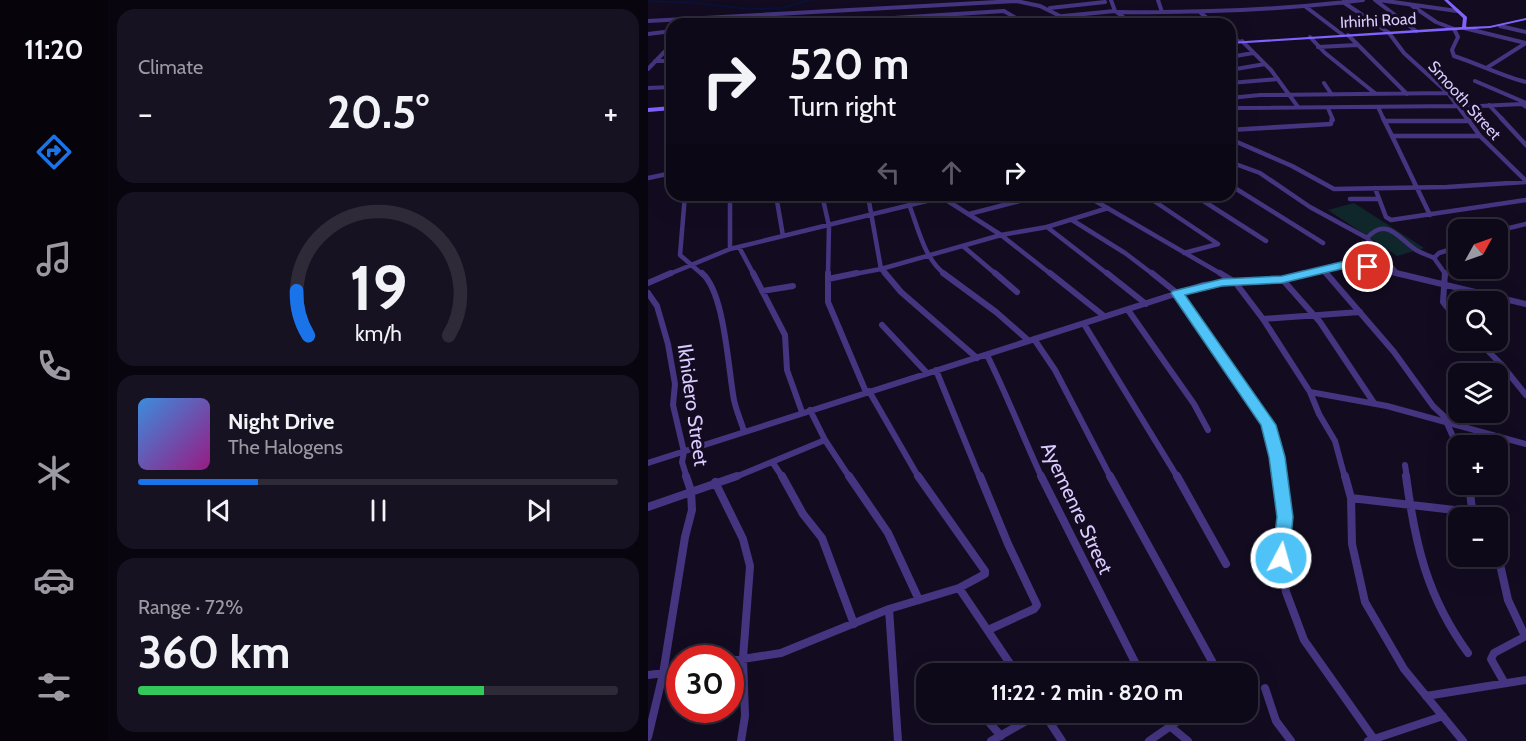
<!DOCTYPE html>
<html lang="en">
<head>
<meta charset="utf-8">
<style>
  body { margin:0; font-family:Cabin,sans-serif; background:#171222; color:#f1f3f6; height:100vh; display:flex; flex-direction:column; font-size:22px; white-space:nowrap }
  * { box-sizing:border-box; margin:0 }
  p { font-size:20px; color:#9b9aa2 }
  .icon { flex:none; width:33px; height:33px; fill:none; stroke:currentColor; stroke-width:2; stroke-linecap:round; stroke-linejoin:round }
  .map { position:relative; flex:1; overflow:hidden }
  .panel { display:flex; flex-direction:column; gap:9px; padding:9px; background:#08050e; width:540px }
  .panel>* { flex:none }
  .top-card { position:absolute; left:18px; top:18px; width:570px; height:183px; border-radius:18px; box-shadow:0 6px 24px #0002,0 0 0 2px #2e2a38; background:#0e0919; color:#f1f3f6; overflow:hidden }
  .needle { width:39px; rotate:50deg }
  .fabs { position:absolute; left:800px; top:219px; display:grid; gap:12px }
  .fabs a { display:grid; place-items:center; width:60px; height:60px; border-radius:12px; background:#0e0919; box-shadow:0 6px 24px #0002,0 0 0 2px #2e2a38; font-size:30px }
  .speed { position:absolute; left:18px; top:645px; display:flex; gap:12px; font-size:30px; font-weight:700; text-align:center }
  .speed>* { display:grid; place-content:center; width:78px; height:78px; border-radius:50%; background:#0e0919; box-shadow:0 6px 24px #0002,0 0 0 2px #2e2a38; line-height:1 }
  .speed .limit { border:9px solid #d22; background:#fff; color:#111 }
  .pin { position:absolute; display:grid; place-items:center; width:51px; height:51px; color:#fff; margin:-26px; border:3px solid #fff; border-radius:50%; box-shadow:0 2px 6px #0007 }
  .me { position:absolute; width:66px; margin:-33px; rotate:6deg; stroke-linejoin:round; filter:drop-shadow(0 0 4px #0008) }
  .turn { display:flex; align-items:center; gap:21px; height:126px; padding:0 24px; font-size:27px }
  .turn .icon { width:78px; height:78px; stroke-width:2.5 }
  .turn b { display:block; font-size:42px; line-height:51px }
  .lanes { display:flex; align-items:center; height:57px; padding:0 24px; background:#0003; justify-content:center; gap:30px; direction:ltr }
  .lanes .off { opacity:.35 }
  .big { font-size:45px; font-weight:700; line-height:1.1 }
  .panel .widget { flex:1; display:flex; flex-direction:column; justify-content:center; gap:9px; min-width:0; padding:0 21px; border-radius:18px; background:#171222 }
  .panel .dial { align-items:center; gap:0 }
  .dial svg { height:156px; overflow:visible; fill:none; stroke:#2e2a38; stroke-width:7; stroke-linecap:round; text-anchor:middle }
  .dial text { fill:#f1f3f6; stroke:none }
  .song { display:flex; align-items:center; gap:18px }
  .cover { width:72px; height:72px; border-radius:9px; background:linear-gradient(135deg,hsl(210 70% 55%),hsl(310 70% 35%)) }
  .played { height:6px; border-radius:3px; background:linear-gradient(90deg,#1a73e8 25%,#2e2a38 25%) }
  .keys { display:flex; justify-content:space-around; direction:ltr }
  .heat { display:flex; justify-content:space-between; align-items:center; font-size:33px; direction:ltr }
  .charge { height:9px; border-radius:4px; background:linear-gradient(90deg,#34c759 72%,#2e2a38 0) }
  .trip { position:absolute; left:268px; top:663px; width:342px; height:60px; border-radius:18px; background:#0e0919; box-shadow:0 6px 24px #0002,0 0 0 2px #2e2a38; font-weight:700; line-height:60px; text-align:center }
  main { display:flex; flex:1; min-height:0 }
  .dock { display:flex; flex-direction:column; width:108px; justify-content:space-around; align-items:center; background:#06040a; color:#9b9aa2 }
  .dock .icon { width:42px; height:42px }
  .dock .current { color:#1a73e8 }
  .dock b { font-size:27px; color:#f1f3f6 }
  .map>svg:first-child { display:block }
</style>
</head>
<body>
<main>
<nav class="dock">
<b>11:20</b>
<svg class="icon current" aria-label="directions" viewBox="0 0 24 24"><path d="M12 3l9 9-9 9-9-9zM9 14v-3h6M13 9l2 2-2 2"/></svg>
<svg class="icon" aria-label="music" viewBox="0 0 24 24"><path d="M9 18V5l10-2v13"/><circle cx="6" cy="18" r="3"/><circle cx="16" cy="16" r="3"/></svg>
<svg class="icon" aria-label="phone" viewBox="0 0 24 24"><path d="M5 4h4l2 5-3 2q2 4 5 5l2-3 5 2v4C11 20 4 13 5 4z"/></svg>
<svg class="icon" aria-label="climate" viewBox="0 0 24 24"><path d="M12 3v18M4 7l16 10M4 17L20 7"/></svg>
<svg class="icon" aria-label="car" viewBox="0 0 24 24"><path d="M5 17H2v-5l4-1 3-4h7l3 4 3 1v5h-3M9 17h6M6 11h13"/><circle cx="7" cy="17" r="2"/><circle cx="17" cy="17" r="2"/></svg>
<svg class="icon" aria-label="filters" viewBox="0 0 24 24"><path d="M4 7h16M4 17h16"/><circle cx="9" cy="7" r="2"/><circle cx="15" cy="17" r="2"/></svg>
</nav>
<section class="panel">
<div class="widget"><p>Climate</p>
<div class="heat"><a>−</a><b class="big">20.5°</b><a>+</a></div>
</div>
<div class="widget dial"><svg viewBox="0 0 100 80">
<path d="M14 69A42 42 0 1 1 86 69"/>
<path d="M14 69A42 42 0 0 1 8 46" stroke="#1a73e8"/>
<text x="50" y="56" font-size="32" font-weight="700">19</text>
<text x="50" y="72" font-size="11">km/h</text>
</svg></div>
<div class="widget">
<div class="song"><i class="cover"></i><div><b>Night Drive</b><p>The Halogens</p></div></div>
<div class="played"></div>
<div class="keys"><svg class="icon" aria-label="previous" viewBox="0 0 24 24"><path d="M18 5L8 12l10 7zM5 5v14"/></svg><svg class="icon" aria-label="pause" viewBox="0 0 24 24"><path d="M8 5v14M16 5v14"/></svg><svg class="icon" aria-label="next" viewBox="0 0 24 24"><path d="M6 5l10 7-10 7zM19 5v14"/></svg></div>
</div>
<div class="widget"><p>Range · 72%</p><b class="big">360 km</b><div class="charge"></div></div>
</section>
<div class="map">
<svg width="878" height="741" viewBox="0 0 878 741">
  <rect width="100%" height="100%" fill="#130c21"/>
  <path fill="#0f272b" d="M706 203 776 248 749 256 680 210Z"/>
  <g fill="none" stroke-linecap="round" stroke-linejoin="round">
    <path stroke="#07123e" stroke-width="1.5" d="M0 1 49 3 101 9 133 8 162 0"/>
    <path stroke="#453581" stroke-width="4" d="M463 0 467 11 485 24
      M510 0 514 12
      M727 0 768 31
      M731 0 809 11
      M695 2 741 33 756 53 800 93 820 120
      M763 5 788 22 806 29 810 37 804 50 806 56C831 64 853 76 878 82
      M658 7 695 35
      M402 8 457 2
      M470 12C552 13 633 10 715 0
      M553 13 566 24
      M415 16 467 11
      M0 21 368 1 392 6 428 24
      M151 24 356 11 378 24
      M852 26 878 32
      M816 28 878 43
      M0 34 24 31
      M700 35 759 94
      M582 36 590 41
      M662 37 677 53 728 94
      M594 41 623 70 650 107
      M670 47 709 45
      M582 57 605 53
      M7 61H24
      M840 67 878 43
      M0 69 24 44
      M582 70 617 64
      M21 74H24
      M827 81 878 103
      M582 83 630 79
      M676 83 684 95
      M0 88 24 87
      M582 98 612 95 800 93
      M841 105 855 120
      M730 107 736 120
      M811 107 874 104 878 107
      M588 108 810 106
      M680 108 685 120"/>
    <path stroke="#453581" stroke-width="4.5" d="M735 118 744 136
      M819 118 832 136 878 181
      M853 118 878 145
      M737 121H822
      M582 130 683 124 684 118
      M582 139 644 166 686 189 799 187 878 182
      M582 162 612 173 662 207 719 238 749 273
      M0 178 24 173
      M582 185 675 243
      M727 188 738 217 743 220 878 200
      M37 195 32 255 55 275
      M82 195V249
      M128 195 135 236
      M174 195 181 226 180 275
      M222 195 220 196 233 269 238 275
      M437 195 575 275
      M497 195 570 244 536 253
      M546 195 618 241
      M292 196 353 235 404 275
      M444 198 457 195
      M702 199H731
      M262 207C271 231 277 260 298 275
      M321 214 395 195
      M782 215 744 136H832
      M424 220 477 253 506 275
      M399 227 461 275
      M849 231 878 224
      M719 238C739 216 751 239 768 250 773 253 780 255 786 258
      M91 247 106 275
      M316 247 349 275
      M675 270 679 275
      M19 275 82 249 295 197
      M201 275 233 269 353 235 399 227 460 208
      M651 275 693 265 720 267 754 275
      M798 275 786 258 791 253 810 247"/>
    <path stroke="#453581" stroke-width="6" d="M54 273C77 293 80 369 86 400 88 410 93 421 96 431
      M105 273 137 335 139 370 154 412
      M180 273V302L218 392
      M237 273 253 292 329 358
      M295 273 348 312 381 341
      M347 273 369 292
      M402 273 456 316
      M459 273 498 304
      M504 273 529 293 620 425 629 457 632 478
      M572 273 587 282 615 319 662 392 671 414 687 441 697 478
      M678 273 746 352 785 406 801 421
      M748 273 878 304
      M797 273 795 302 810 321
      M180 279 209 273
      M634 279 672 322 726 403
      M0 283 23 273
      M114 291 145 286
      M0 293 9 306 20 344 27 384 25 405 36 452 34 462 39 478
      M480 310 546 404 560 430
      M615 319 712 312
      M436 324 530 478
      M234 325 279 373
      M386 339 407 370 463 478
      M829 340 853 364 878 395
      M339 355C359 395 375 437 394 478
      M288 370 332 478
      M221 391 271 478
      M662 392 739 406 878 444
      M162 410 177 440 202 478
      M798 421 810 448
      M0 463 555 285 634 279 657 273
      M125 463 135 478
      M757 465 759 478
      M85 478 177 440"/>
    <path stroke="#453581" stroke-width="8" d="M134 476 155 514 174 538 206 624
      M201 476 240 533 271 600
      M270 476 337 571V574L311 588
      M332 476 360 544 389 605 386 609 340 630
      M393 476 493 674
      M462 476 571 674
      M529 476 578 564
      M632 476 637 517 633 558 638 592 656 640 726 739
      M697 476 703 498 704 544 717 602 756 669 815 741
      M758 476C767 544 779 597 820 653
      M67 482 95 539 102 566 95 658 97 716 93 741
      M703 498 815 511 824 509 821 484
      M0 507 89 476
      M824 509 833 518
      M849 551 860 600 877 636
      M241 609 250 741
      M82 661 133 653 241 609 311 588 369 674
      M0 675 32 671
      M856 682 843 659 846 653 878 636
      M617 688 628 721 643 741
      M778 696 878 680
      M332 712 353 736
      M395 712 414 741
      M515 712 523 727 540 741
      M0 737 15 674 37 537 44 510 43 491 38 476
      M343 741 394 712
      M501 741 543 712
      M720 741 795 716"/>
    <path fill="#8162ff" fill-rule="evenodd" d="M796 0H800L819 17 818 27 842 26 878 18V20L842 28 582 44V42L814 27 815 18Z
      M24 106V110L0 112V108Z"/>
  </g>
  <path fill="#4fc3f7" stroke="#337fa1" stroke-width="1.5" d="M693 262 720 263 726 267 720 270 693 269 634 283 574 286 537 295 628 425 637 457 645 517 641 558 639 562 633 564 627 562 624 558 629 517 621 457 613 425 523 293 525 291 574 279 634 276Z"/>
  <g text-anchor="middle" stroke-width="6" stroke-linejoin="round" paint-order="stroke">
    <g font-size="16" fill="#dacbff" stroke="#130c21">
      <text transform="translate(730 20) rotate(-3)" y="6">Irhirhi Road</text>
      <text transform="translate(817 100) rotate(48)" y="6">Smooth Street</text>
    </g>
    <g font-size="20" fill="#dacbff" stroke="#130c21">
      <text transform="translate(45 405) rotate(82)" y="7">Ikhidero Street</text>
      <text transform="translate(429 508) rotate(65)" y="7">Ayemenre Street</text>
    </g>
  </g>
</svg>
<div class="fabs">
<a><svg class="needle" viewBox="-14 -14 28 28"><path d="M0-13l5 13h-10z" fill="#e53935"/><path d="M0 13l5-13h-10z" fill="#9b9aa2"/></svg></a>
<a><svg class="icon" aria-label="search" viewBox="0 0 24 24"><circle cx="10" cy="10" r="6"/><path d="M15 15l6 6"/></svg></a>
<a><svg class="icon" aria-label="layers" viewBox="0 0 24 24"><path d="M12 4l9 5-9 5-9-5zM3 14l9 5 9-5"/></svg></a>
<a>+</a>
<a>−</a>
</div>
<div class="speed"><div class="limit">30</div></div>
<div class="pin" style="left:720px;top:267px;background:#d93025"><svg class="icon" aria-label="arrive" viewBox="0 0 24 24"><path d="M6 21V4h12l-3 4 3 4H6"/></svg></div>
<svg class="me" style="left:633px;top:558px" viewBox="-20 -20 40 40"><circle r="17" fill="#4fc3f7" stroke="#fff" stroke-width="3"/><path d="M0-11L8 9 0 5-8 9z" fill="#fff"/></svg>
<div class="trip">11:22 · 2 min · 820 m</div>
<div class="top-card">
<div class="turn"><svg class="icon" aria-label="right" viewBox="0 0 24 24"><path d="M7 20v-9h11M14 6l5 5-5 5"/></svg><div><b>520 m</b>Turn right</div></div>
<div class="lanes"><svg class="icon off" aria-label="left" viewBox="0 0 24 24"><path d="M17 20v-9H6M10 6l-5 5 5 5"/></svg><svg class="icon off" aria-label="ahead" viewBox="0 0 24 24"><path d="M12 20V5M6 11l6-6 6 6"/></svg><svg class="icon" aria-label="right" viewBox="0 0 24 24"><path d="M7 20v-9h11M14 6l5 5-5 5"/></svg></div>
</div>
</div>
</main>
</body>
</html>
